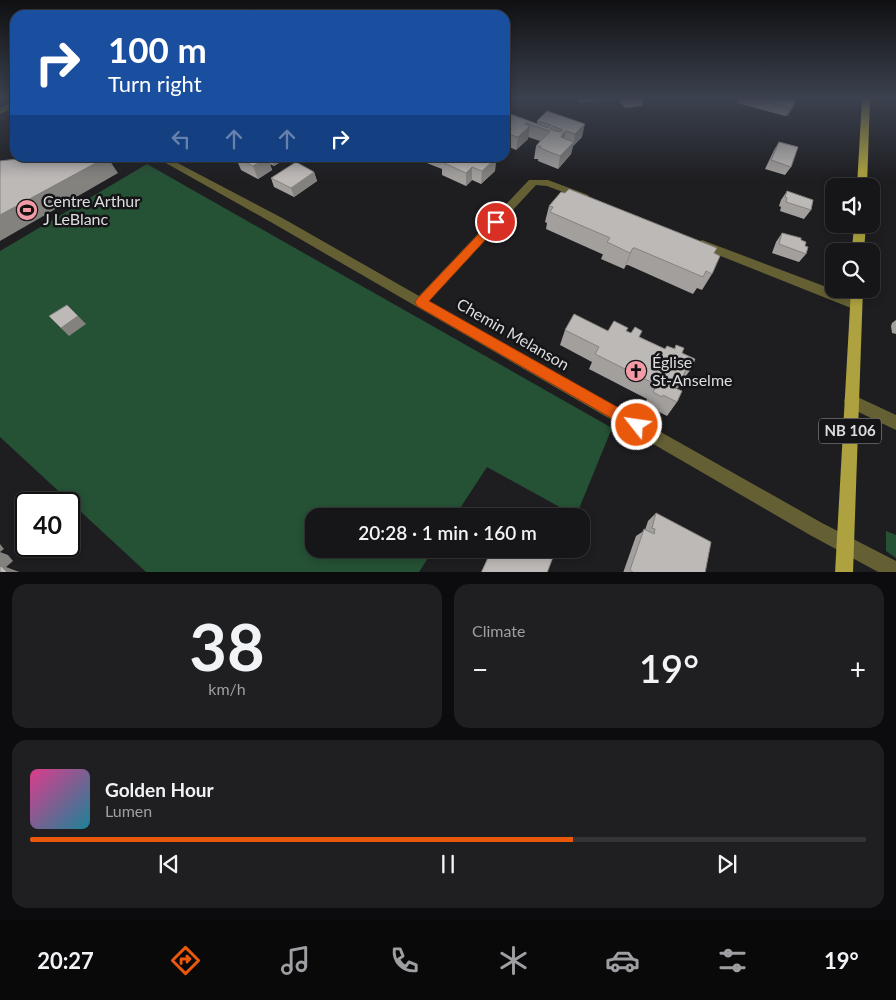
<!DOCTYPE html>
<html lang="en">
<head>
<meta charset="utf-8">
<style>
  body { margin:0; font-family:Lato,sans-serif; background:#1f1f22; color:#f1f3f6; height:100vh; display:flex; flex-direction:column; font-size:19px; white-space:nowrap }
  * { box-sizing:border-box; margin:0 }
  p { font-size:16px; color:#9e9fa2 }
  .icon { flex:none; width:28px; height:28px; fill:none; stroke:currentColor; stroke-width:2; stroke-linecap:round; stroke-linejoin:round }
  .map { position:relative; height:572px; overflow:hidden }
  .details { display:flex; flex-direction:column; gap:12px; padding:12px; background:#0c0c0e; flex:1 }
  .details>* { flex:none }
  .banner { position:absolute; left:10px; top:10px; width:500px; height:152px; border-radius:15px; box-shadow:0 2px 8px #0003,0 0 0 1px #353538; background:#1a4fa0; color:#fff; overflow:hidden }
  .tools { position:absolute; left:825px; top:178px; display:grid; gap:10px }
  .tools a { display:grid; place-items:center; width:55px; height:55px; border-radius:10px; background:#161619; box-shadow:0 2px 8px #0003,0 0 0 1px #353538; font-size:25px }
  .speed { position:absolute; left:15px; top:492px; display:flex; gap:10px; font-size:25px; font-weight:700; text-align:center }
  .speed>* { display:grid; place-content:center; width:65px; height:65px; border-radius:50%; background:#161619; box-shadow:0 2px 8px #0003,0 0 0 1px #353538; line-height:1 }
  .speed .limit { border:2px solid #111; border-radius:8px; background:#fff; color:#111 }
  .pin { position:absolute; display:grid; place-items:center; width:42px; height:42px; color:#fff; margin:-21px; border:2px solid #fff; border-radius:50%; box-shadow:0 1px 5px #0007 }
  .me { position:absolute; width:55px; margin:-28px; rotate:300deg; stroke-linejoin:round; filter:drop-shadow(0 0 4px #0008) }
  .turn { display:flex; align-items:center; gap:18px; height:105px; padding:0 15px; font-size:22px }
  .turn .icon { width:65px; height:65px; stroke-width:2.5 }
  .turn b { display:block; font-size:35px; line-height:42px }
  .lanes { display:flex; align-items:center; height:48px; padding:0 15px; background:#0003; justify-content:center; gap:25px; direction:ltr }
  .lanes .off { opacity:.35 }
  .big { font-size:38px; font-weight:600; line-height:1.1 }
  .details .tile { flex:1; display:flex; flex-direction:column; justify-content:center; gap:8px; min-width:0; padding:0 18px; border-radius:15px; background:#1f1f22 }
  .details .dial { align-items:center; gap:0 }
  .dial b { font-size:65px; line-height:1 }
  .song { display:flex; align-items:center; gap:15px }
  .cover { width:60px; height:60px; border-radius:8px; background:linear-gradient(135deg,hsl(330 70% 55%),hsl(190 70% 35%)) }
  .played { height:5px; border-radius:2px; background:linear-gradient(90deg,#ea580c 65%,#353538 65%) }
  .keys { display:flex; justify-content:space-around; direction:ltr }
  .heat { display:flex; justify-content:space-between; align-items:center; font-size:28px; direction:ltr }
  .details .tiles { flex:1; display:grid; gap:12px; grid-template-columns:1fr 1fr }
  .tile:last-child { grid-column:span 2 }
  .trip { position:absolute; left:305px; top:508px; width:285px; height:50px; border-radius:15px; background:#161619; box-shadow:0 2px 8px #0003,0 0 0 1px #353538; font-weight:600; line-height:50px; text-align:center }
  .tab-bar { display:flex; height:80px; justify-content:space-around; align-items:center; background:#09090a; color:#9e9fa2 }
  .tab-bar .icon { width:35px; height:35px }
  .tab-bar .on { color:#ea580c }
  .tab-bar b { font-size:22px; color:#f1f3f6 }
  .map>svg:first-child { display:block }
</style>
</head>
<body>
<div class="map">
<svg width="896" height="573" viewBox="0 0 896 573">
  <rect width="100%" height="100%" fill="#1e1e21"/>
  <path fill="#255135" d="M147 164 612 428 576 516 487 467 455 516H314V549H434L419 572H146L0 437V251Z
    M886 531 896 535V558L886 551Z"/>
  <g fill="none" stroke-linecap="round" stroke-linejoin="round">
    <path fill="#656034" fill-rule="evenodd" d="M15 101V107L0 114V108Z
      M157 158H168L284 219 419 296 529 180H548L588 195 589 197 584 200 547 186 536 185 429 301 822 523 896 561V573H880L810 535 276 225Z
      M702 240 861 300 862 304 861 308H851L698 247 696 244Z
      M851 394 896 415V430L846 406 844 401 846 396Z"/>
    <path fill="#ada23f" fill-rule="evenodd" d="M862 99H870L867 186H857Z
      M854 224H866L864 251H852Z
      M851 289H863L853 573H835Z"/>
  </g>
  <path fill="#a39f9d" d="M577 99H644L642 106 625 108 618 99 580 103Z
    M735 99H774L776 100 777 99H796L793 107 788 115 785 116 737 103 738 101 734 100Z
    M547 111 582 137 573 146 571 154 558 169 538 161V159H534L536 146 540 141 528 137V139L516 150 507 146 505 112 537 124V121Z
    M779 142 791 167 785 175 765 169 774 150Z
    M236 158H287L274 166 270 164 272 170 258 179 241 170Z
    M397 158H410L406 161Z
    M414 158H496L495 171 481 184 472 180 466 186 442 175V169Z
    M314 172 317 181 294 197 274 187 271 178Z
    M787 191 811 210 804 219 780 211 781 207 779 206 781 200Z
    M549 206 714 253 712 274 702 290 697 288 693 294 628 265H626L624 269 601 259 603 254H602L546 229 547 223 545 222Z
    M782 233 801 240 806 254 799 262 772 253 776 242Z
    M896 320V334L892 333 891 326 892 323Z
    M565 330 627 331 665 349 667 346 674 349 676 345 682 353 691 369 680 384 677 389V402L667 416 653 409 652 411 644 406 647 399 589 369 592 362 560 345Z
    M656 513 705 573H623L636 536 645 530 648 521Z"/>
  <path fill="#84827f" d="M793 107 788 115 785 116 790 108Z
    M526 123 525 130 530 126 528 139 516 150 518 137Z
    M585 124 582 137 573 146 571 154 558 169 560 156 574 142 575 134Z
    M566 131 563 143 561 137Z
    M508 134 507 146 505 148V137Z
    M105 158H108L118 173 0 241V215Z
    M267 158H268L272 170 258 179 253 166Z
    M271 158H287L274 166Z
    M405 158H410L406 161Z
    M496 158 495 171 481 184 482 171Z
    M472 167V180L466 186V173Z
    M314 172 317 181 294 197 291 188Z
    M633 248 626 265 624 269 630 253Z
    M78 316 86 324 69 336 61 328Z
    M0 544 4 549 0 552 8 555 13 561 6 567 22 573H0Z"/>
  <path fill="#bdb9b6" stroke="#84827f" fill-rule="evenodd" d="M758 99H774L777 100 778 99H796L793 107 790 108Z
    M547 111 585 124 575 134 566 131 563 133 561 137 574 142 560 156 540 148 541 146H536L550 131 526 123 525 124 530 126 518 137 508 134 505 137V112L548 128 551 125 537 121ZM553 126 563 130 560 132 550 129Z
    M779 142 798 147 791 167 771 160Z
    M19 158H105L0 215V161L17 159Z
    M237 158H267L253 166Z
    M446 158H496L482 171 472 167 466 173 442 162 447 158Z
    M296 162 314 172 291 188 271 178Z
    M569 189 717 248 714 253 720 256 712 274 706 271 703 277 635 248H633L630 253 607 242 610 238 608 237 550 212 553 207 549 206 561 192 565 193Z
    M787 191 813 200 811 210 786 202 787 198 785 197Z
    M782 233 801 238V240L806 242 805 246 808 247 806 254 779 244Z
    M67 305 78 316 61 328 49 316Z
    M574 314 608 331 614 321 628 328 626 331 631 333 635 327 642 331 639 337 665 349 667 346 675 349 676 345 684 348 682 353 695 359 691 369 685 366 686 369 679 387 676 386 675 388 682 391 677 402 663 395 662 397 653 392 657 385 595 354 599 347 565 330Z
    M521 509 534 516H517Z
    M656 513 711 542 705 573H634L630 570 644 529 654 534 655 529 652 528Z
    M492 549H497L501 551 502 549H556L547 573H481Z
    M1 566 7 572V573H0V567Z"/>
  <linearGradient id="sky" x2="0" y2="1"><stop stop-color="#101012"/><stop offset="0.55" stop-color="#3b414e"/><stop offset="1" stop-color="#3b414e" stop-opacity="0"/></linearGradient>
  <rect width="896" height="179" fill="url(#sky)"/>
  <path fill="#ea580c" stroke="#983908" d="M496 219 501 222 499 225 429 301 642 421 644 425 642 430 637 432 632 430 417 306 415 302 417 299 492 220Z"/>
  <defs>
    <g id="stadium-disc" transform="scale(1.125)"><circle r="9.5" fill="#f39aa7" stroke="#151518"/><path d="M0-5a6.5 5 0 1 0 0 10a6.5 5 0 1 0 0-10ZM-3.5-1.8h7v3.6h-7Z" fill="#111"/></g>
    <g id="church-disc" transform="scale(1.125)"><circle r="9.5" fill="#f39aa7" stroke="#151518"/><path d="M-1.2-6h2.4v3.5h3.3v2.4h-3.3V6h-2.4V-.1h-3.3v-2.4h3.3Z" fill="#111"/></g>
  </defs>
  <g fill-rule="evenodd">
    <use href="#stadium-disc" x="27" y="210"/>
    <use href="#church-disc" x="636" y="371"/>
  </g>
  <g text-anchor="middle" stroke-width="5" stroke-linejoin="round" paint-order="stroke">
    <rect fill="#151518" stroke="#a1a1a3" stroke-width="1" x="819" y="418.5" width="62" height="25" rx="4"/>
    <g font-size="15" font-weight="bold" fill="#dddddf">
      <text x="850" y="436">NB 106</text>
    </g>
    <g font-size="16" fill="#dddddf" stroke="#151518" text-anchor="start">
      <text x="43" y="207">Centre Arthur<tspan x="43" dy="18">J LeBlanc</tspan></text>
      <text x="652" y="368">Église<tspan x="652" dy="18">St-Anselme</tspan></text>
    </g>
    <g font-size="16" fill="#dddddf" stroke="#151518">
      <text transform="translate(513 334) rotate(30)" y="6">Chemin Melanson</text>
    </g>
  </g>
</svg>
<div class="tools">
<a><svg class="icon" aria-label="sound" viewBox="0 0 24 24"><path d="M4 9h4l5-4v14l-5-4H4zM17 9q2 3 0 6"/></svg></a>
<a><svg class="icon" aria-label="search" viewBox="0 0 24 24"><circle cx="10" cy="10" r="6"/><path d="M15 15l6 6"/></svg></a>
</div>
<div class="speed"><div class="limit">40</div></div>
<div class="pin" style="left:496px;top:222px;background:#d93025"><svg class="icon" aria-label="arrive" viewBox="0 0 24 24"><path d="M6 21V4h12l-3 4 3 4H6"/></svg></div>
<svg class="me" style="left:637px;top:425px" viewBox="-20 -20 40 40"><circle r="17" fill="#ea580c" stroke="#fff" stroke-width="3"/><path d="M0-11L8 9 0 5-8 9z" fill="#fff"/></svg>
<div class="trip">20:28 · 1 min · 160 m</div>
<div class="banner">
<div class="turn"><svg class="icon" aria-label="right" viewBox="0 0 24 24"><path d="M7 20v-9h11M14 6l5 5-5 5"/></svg><div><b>100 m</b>Turn right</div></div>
<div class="lanes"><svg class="icon off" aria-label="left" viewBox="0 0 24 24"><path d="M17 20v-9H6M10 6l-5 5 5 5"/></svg><svg class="icon off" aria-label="ahead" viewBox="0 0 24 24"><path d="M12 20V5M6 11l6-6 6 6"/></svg><svg class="icon off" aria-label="ahead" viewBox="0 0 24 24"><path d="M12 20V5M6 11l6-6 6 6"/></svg><svg class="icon" aria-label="right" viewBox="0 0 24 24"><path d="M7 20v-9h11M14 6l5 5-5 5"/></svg></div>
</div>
</div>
<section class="details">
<div class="tiles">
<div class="tile dial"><b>38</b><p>km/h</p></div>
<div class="tile"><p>Climate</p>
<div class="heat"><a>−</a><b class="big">19°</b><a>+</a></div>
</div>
<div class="tile">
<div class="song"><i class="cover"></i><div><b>Golden Hour</b><p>Lumen</p></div></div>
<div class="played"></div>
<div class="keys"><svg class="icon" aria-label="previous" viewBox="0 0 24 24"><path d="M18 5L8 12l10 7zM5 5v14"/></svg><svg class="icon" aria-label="pause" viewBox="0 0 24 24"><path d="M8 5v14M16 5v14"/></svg><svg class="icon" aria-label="next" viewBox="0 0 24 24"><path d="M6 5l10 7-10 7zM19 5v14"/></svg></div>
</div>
</div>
</section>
<nav class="tab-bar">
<b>20:27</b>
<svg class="icon on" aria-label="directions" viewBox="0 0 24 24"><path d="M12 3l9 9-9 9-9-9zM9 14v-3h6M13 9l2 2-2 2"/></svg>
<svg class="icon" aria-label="music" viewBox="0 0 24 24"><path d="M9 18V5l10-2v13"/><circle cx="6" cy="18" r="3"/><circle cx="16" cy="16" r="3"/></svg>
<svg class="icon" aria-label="phone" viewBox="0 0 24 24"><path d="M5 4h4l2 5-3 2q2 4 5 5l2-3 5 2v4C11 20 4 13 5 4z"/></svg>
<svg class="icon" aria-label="climate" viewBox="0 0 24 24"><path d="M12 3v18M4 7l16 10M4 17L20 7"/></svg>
<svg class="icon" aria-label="car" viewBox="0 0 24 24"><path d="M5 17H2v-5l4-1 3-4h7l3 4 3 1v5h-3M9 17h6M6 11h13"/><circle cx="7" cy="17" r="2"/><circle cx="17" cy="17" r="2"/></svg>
<svg class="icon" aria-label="filters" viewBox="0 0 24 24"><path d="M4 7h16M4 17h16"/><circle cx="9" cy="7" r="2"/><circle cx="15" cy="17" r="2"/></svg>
<b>19°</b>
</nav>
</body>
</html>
